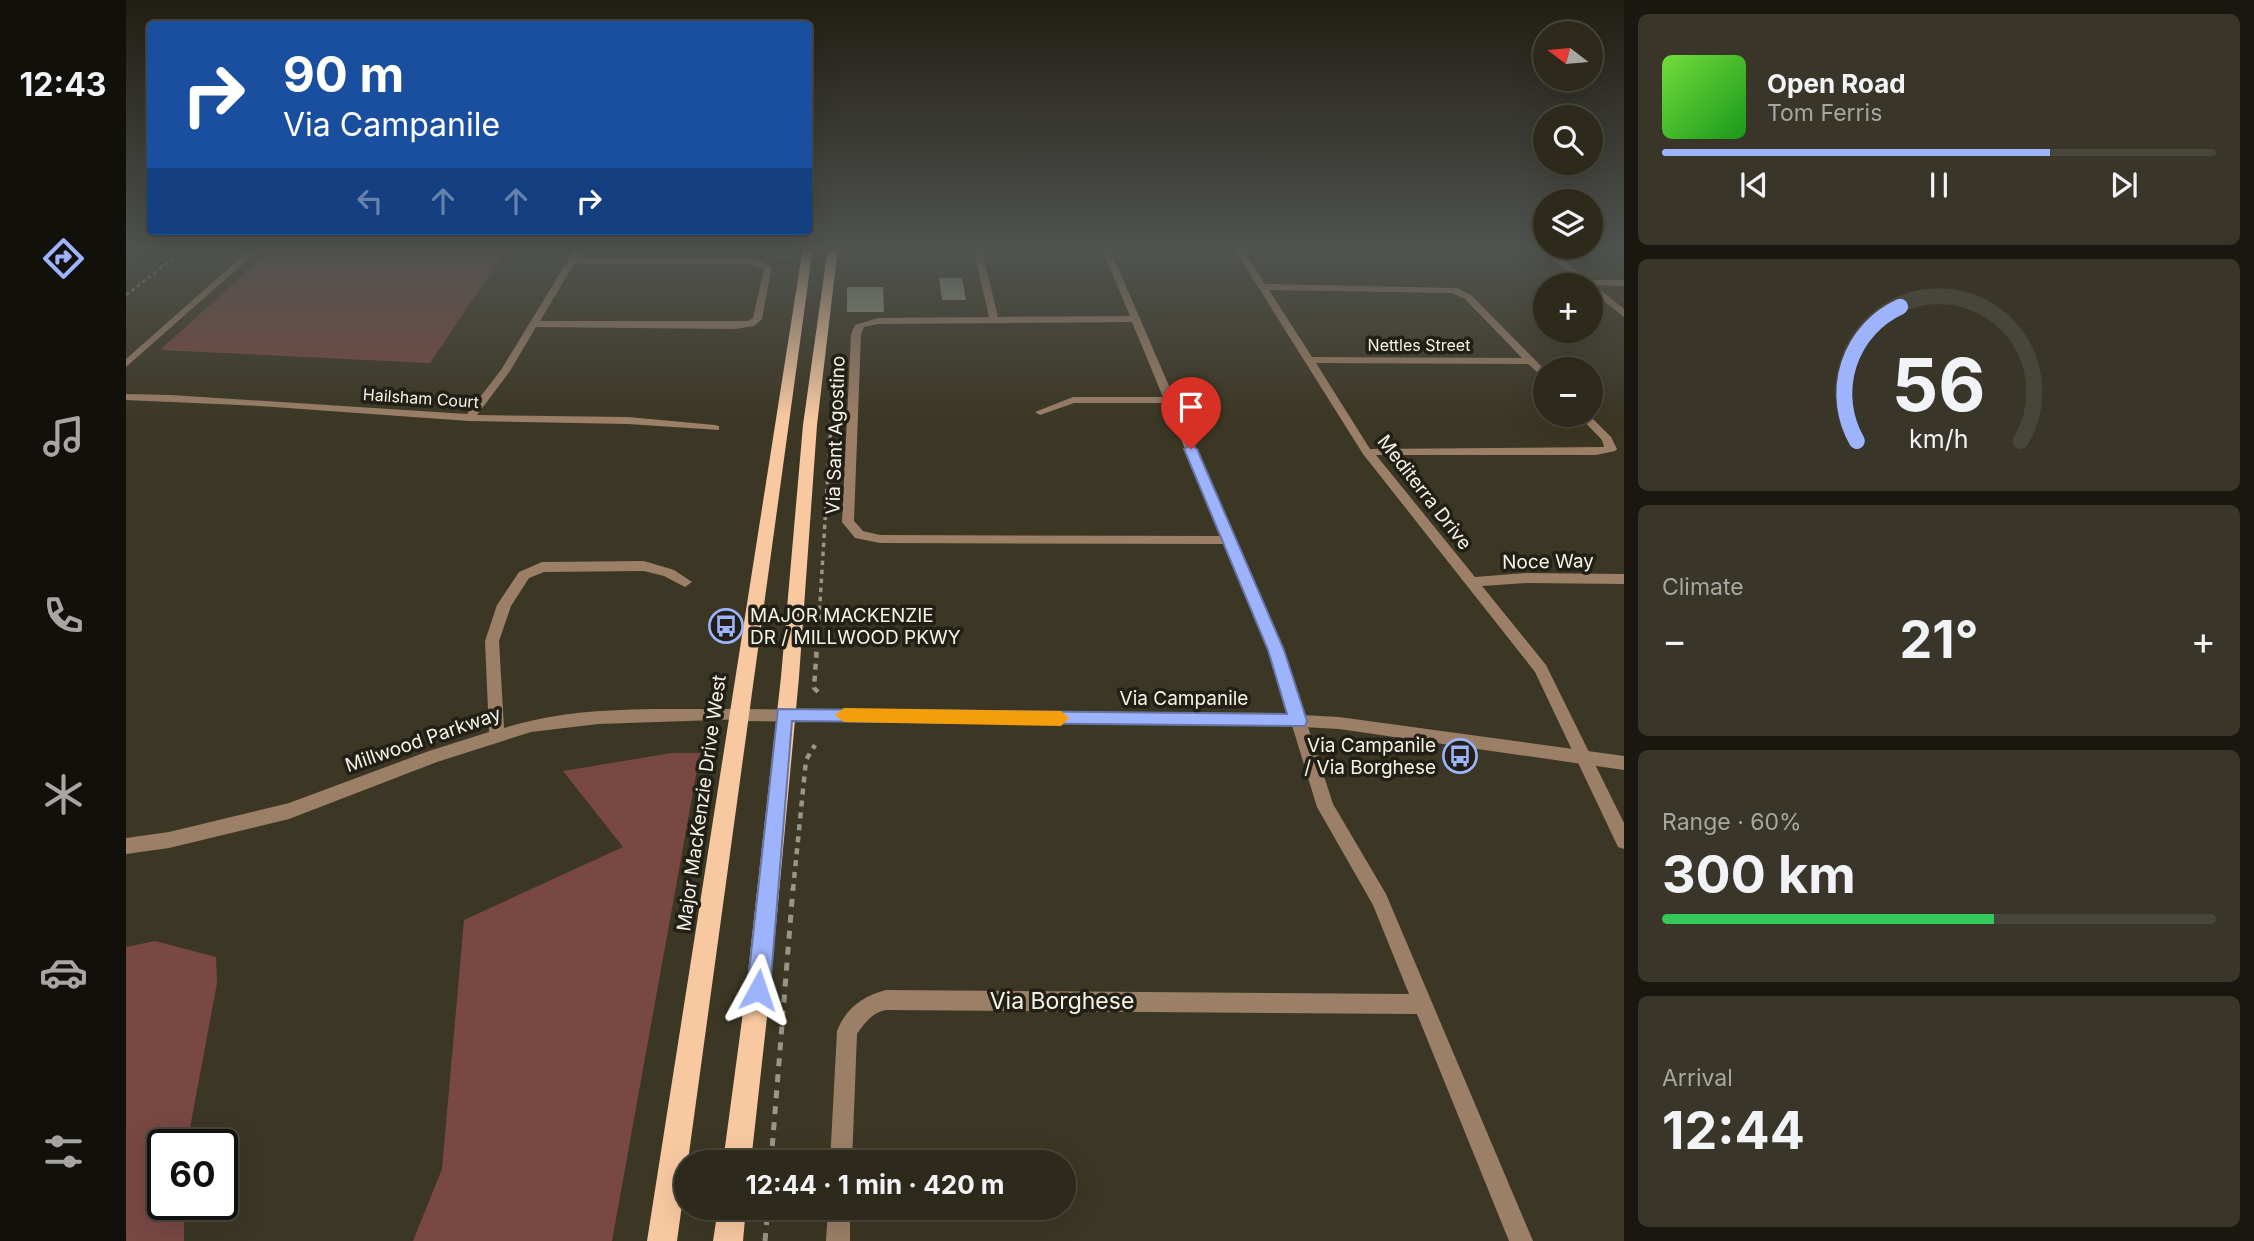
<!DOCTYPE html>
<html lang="en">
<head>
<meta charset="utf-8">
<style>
  body { margin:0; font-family:Inter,sans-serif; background:#393528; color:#f1f3f6; height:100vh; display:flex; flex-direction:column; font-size:26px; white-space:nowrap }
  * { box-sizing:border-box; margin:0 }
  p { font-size:23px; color:#a7a6a3 }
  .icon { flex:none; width:38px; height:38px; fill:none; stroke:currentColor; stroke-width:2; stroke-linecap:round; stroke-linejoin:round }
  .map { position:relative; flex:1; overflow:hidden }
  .sheet { display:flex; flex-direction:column; gap:14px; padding:14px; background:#19170f; width:630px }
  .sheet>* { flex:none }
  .guide { position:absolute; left:21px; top:21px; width:665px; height:214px; border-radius:7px; box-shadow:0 7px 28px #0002,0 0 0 2px #48453a; background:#1a4fa0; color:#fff; overflow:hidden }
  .needle { width:46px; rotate:286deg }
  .buttons { position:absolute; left:1407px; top:21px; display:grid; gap:14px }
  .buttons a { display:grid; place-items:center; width:70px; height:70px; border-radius:50%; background:#2d291b; box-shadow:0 7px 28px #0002,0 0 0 2px #48453a; font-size:35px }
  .speed { position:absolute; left:21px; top:1129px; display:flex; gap:14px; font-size:35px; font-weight:700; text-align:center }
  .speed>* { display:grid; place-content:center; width:91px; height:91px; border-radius:50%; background:#2d291b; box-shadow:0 7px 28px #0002,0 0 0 2px #48453a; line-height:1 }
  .speed .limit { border:4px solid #111; border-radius:10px; background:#fff; color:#111 }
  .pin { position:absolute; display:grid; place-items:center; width:60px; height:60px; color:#fff; margin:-72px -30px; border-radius:50% 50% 50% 0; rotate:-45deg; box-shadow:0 0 7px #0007 }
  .pin .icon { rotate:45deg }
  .me { position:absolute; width:77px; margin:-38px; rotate:5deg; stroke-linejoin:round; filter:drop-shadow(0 0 5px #0008) }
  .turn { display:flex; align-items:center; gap:24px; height:147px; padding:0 21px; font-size:32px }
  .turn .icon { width:91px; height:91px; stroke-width:2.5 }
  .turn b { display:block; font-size:49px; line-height:60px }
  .lanes { display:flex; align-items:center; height:66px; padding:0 21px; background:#0003; justify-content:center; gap:35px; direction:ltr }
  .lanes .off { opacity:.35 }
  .big { font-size:52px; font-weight:700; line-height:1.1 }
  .sheet .widget { flex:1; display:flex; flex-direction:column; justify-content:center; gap:10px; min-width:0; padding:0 24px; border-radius:10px; background:#393528 }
  .sheet .dial { align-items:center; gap:0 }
  .dial svg { height:182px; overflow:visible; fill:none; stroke:#48453a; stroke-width:7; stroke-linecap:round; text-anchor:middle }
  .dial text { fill:#f1f3f6; stroke:none }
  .song { display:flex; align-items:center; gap:21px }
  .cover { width:84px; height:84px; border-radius:10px; background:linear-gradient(135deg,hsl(100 70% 55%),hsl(120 70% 35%)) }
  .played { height:7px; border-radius:4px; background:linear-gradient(90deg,#9db4fd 70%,#48453a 70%) }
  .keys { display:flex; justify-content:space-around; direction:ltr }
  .heat { display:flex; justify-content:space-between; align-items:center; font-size:38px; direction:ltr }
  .charge { height:10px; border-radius:5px; background:linear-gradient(90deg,#34c759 60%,#48453a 0) }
  .trip { position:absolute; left:548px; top:1150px; width:402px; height:70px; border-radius:35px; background:#2d291b; box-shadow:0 7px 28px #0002,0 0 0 2px #48453a; font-weight:700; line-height:70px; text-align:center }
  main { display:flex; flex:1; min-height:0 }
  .menu { display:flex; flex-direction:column; width:126px; justify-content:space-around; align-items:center; background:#12100b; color:#a7a6a3 }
  .menu .icon { width:49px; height:49px }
  .menu .on { color:#9db4fd }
  .menu b { font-size:32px; color:#f1f3f6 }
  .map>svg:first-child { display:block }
</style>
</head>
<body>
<main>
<nav class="menu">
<b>12:43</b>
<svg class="icon on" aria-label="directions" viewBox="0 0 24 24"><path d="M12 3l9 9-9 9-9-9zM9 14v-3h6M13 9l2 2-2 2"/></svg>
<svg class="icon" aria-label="music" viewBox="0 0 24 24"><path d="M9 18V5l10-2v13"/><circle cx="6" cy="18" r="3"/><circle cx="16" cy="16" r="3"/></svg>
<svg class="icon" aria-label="phone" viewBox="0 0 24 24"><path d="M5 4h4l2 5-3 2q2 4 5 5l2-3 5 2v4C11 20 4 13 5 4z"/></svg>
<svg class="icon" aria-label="climate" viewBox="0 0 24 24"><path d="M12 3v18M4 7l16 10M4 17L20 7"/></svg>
<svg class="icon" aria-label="car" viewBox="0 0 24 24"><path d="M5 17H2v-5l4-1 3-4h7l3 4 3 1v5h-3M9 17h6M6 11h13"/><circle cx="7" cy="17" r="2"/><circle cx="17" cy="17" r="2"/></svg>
<svg class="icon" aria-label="filters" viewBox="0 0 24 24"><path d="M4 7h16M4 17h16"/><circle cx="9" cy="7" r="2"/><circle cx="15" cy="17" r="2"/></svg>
</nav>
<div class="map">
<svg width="1498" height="1241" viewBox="0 0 1498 1241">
  <rect width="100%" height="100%" fill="#3c3724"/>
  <path fill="#794843" d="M148 247H382L304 363 34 350Z
    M546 753H574L486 1241H287L316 1169 338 920 497 847 437 771Z
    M29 941 90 957 91 983 61 1144H37V1204H58V1241H0V947Z"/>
  <path fill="#98a38e" d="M813 278H836L840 300H816Z
    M721 287H757L758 312H721Z"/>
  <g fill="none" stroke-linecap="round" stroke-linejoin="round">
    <path stroke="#9a9687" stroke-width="2.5" stroke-dasharray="3.5 3.5" stroke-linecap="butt" d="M650 259 665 256
      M0 295 45 260 53 247
      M706 409 710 354"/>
    <path stroke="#9a9687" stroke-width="3.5" stroke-dasharray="4.5 4.5" stroke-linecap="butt" d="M693 619 706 408"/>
    <path stroke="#9a9687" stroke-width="4.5" stroke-dasharray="6 6" stroke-linecap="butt" d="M692 692 688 688 693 617
      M667 890 680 760 689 745"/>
    <path stroke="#9a9687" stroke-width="5" stroke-dasharray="8 8" stroke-linecap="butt" d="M645 1162 667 888
      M639 1241 642 1208"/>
    <path fill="#9c7f67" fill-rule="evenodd" d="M127 247H136L0 367V359Z
      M450 247H458L451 258H623L646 266 636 319 628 326 609 329 410 327 384 371 351 415 502 417 589 425 593 426V430L502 424 343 421 134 406 0 400V394L45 395 341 414 375 370ZM448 264H622L638 269 627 318 622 321H414Z
      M847 247H855L872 317 1004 316 975 247H983L1157 650 1207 804 1260 894 1407 1241H1383L1291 1014 760 1010C746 1013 739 1022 731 1034L726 1162H704L711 1031C720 1008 737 996 760 990L1283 994 1247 905 1191 807 1143 650 1099 544 754 543 729 538 716 522 725 334 729 325 752 318 863 317ZM1006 322 1037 397H947L909 412 914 415 948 403H1040L1095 536 754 535 737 531 728 521 735 334 738 327 752 324Z
      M1107 247H1115L1139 284 1331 288 1345 295 1419 370V379L1402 364 1190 363 1244 449 1478 447 1476 440 1452 415H1463L1485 437 1491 449 1489 451 1470 455H1250L1349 577 1401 573 1498 574V584L1401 583 1356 586 1420 665 1498 823V849L1492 847 1409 672 1237 454ZM1143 290 1326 293 1339 299 1396 358 1186 357Z
      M1460 280H1498V286L1457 285 1456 283Z
      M518 561 548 570 566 582 559 587 538 576 518 571 418 572 403 578 385 606 373 641 378 728C454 704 537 710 615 709L620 711 623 715 620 719 472 724 405 732 311 762 163 819 43 848 0 854V838L43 832 163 803 303 751 363 732 359 641 371 605 393 572 416 562Z
      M702 1208H724V1241H700Z"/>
    <path fill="#9c7f67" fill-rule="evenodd" d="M1412 247H1421L1498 309V317L1465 291V285H1457Z
      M615 709 1140 713 1213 717 1498 756V770L1213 729 1140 725 615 721 610 719 607 715 610 711Z"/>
    <path fill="#f8c9a1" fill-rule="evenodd" d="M677 247H687L551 1241H521Z
      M702 247H712L691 425 673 677 644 990 625 1162H597L620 990 655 677 677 425Z
      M592 1208H620L617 1241H587Z"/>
  </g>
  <linearGradient id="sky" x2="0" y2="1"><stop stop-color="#211e14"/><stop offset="0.59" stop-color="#505350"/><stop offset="1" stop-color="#505350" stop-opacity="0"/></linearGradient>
  <rect width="1498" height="421" fill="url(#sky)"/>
  <path fill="#9db4fd" stroke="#6675a4" stroke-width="2" d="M1065 445 1071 449 1158 650 1181 721 1179 726 666 721 644 990 640 998 632 1001 625 998 621 990 652 709 1161 714 1142 650 1058 449Z"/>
  <path fill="#f59e0b" d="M718 708 935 711 943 718 935 726 718 722 709 715Z"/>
  <defs>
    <g id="bus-ring" transform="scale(1.75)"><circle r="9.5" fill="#211f16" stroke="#9db4fd" stroke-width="1.5"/><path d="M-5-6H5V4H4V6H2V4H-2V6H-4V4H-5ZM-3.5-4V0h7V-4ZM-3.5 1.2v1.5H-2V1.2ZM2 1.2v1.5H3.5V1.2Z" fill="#9db4fd"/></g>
  </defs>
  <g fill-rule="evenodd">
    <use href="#bus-ring" x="600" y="626"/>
    <use href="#bus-ring" x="1334" y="756"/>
  </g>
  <g text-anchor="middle" stroke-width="7" stroke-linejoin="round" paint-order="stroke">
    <g font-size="16" fill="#f5f2e6" stroke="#211f16">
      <text x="1293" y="351">Nettles Street</text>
      <text transform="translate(295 398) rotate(4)" y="6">Hailsham Court</text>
    </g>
    <g font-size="19" fill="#f5f2e6" stroke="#211f16">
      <text transform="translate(709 435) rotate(-88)" y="7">Via Sant Agostino</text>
      <text transform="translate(1299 492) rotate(52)" y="7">Mediterra Drive</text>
      <text transform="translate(1422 561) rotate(-1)" y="7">Noce Way</text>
      <text x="1058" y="705">Via Campanile</text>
      <text transform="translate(297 739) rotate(-19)" y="7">Millwood Parkway</text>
      <text transform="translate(575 803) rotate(-82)" y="7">Major MacKenzie Drive West</text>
    </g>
    <g font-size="19" fill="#f5f2e6" stroke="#211f16" text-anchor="start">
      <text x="624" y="622">MAJOR MACKENZIE<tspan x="624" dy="22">DR / MILLWOOD PKWY</tspan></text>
      <text x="1310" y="752" text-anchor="end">Via Campanile<tspan x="1310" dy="22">/ Via Borghese</tspan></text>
    </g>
    <g font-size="23" fill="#f5f2e6" stroke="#211f16">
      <text x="936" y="1009">Via Borghese</text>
    </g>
  </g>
</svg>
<div class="buttons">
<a><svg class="needle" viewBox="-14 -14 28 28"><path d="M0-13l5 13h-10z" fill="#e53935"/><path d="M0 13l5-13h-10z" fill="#a7a6a3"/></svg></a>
<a><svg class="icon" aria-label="search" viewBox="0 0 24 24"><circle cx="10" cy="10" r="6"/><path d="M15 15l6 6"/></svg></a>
<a><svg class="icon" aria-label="layers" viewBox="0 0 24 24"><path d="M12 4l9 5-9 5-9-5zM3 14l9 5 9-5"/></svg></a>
<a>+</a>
<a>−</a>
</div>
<div class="speed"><div class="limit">60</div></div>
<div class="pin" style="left:1065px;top:449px;background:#d93025"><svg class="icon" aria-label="arrive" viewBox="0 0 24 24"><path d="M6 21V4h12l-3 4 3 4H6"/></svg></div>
<svg class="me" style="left:632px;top:990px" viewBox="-20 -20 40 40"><path d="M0-17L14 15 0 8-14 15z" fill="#9db4fd" stroke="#fff" stroke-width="4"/></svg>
<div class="trip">12:44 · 1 min · 420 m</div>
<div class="guide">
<div class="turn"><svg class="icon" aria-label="right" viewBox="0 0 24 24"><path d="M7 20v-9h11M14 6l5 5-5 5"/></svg><div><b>90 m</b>Via Campanile</div></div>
<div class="lanes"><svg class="icon off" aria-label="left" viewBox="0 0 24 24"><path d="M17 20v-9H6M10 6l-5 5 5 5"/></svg><svg class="icon off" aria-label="ahead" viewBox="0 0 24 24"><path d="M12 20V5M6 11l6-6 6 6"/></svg><svg class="icon off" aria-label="ahead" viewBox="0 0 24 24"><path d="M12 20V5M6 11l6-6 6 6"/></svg><svg class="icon" aria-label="right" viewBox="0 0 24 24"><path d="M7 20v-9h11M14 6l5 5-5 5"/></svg></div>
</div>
</div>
<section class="sheet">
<div class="widget">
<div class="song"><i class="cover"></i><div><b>Open Road</b><p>Tom Ferris</p></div></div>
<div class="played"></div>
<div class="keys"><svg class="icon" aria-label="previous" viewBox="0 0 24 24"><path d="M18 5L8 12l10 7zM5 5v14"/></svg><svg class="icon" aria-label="pause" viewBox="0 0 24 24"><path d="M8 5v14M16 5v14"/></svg><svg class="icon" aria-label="next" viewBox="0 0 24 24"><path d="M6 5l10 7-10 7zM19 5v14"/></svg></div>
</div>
<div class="widget dial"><svg viewBox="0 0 100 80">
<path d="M14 69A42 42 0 1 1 86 69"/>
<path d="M14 69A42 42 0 0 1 33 10" stroke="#9db4fd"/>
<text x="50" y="56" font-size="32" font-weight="700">56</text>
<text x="50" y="72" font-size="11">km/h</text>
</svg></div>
<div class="widget"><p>Climate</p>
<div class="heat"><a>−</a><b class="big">21°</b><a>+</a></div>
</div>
<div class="widget"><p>Range · 60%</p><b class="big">300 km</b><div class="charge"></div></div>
<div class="widget"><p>Arrival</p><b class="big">12:44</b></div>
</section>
</main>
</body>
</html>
